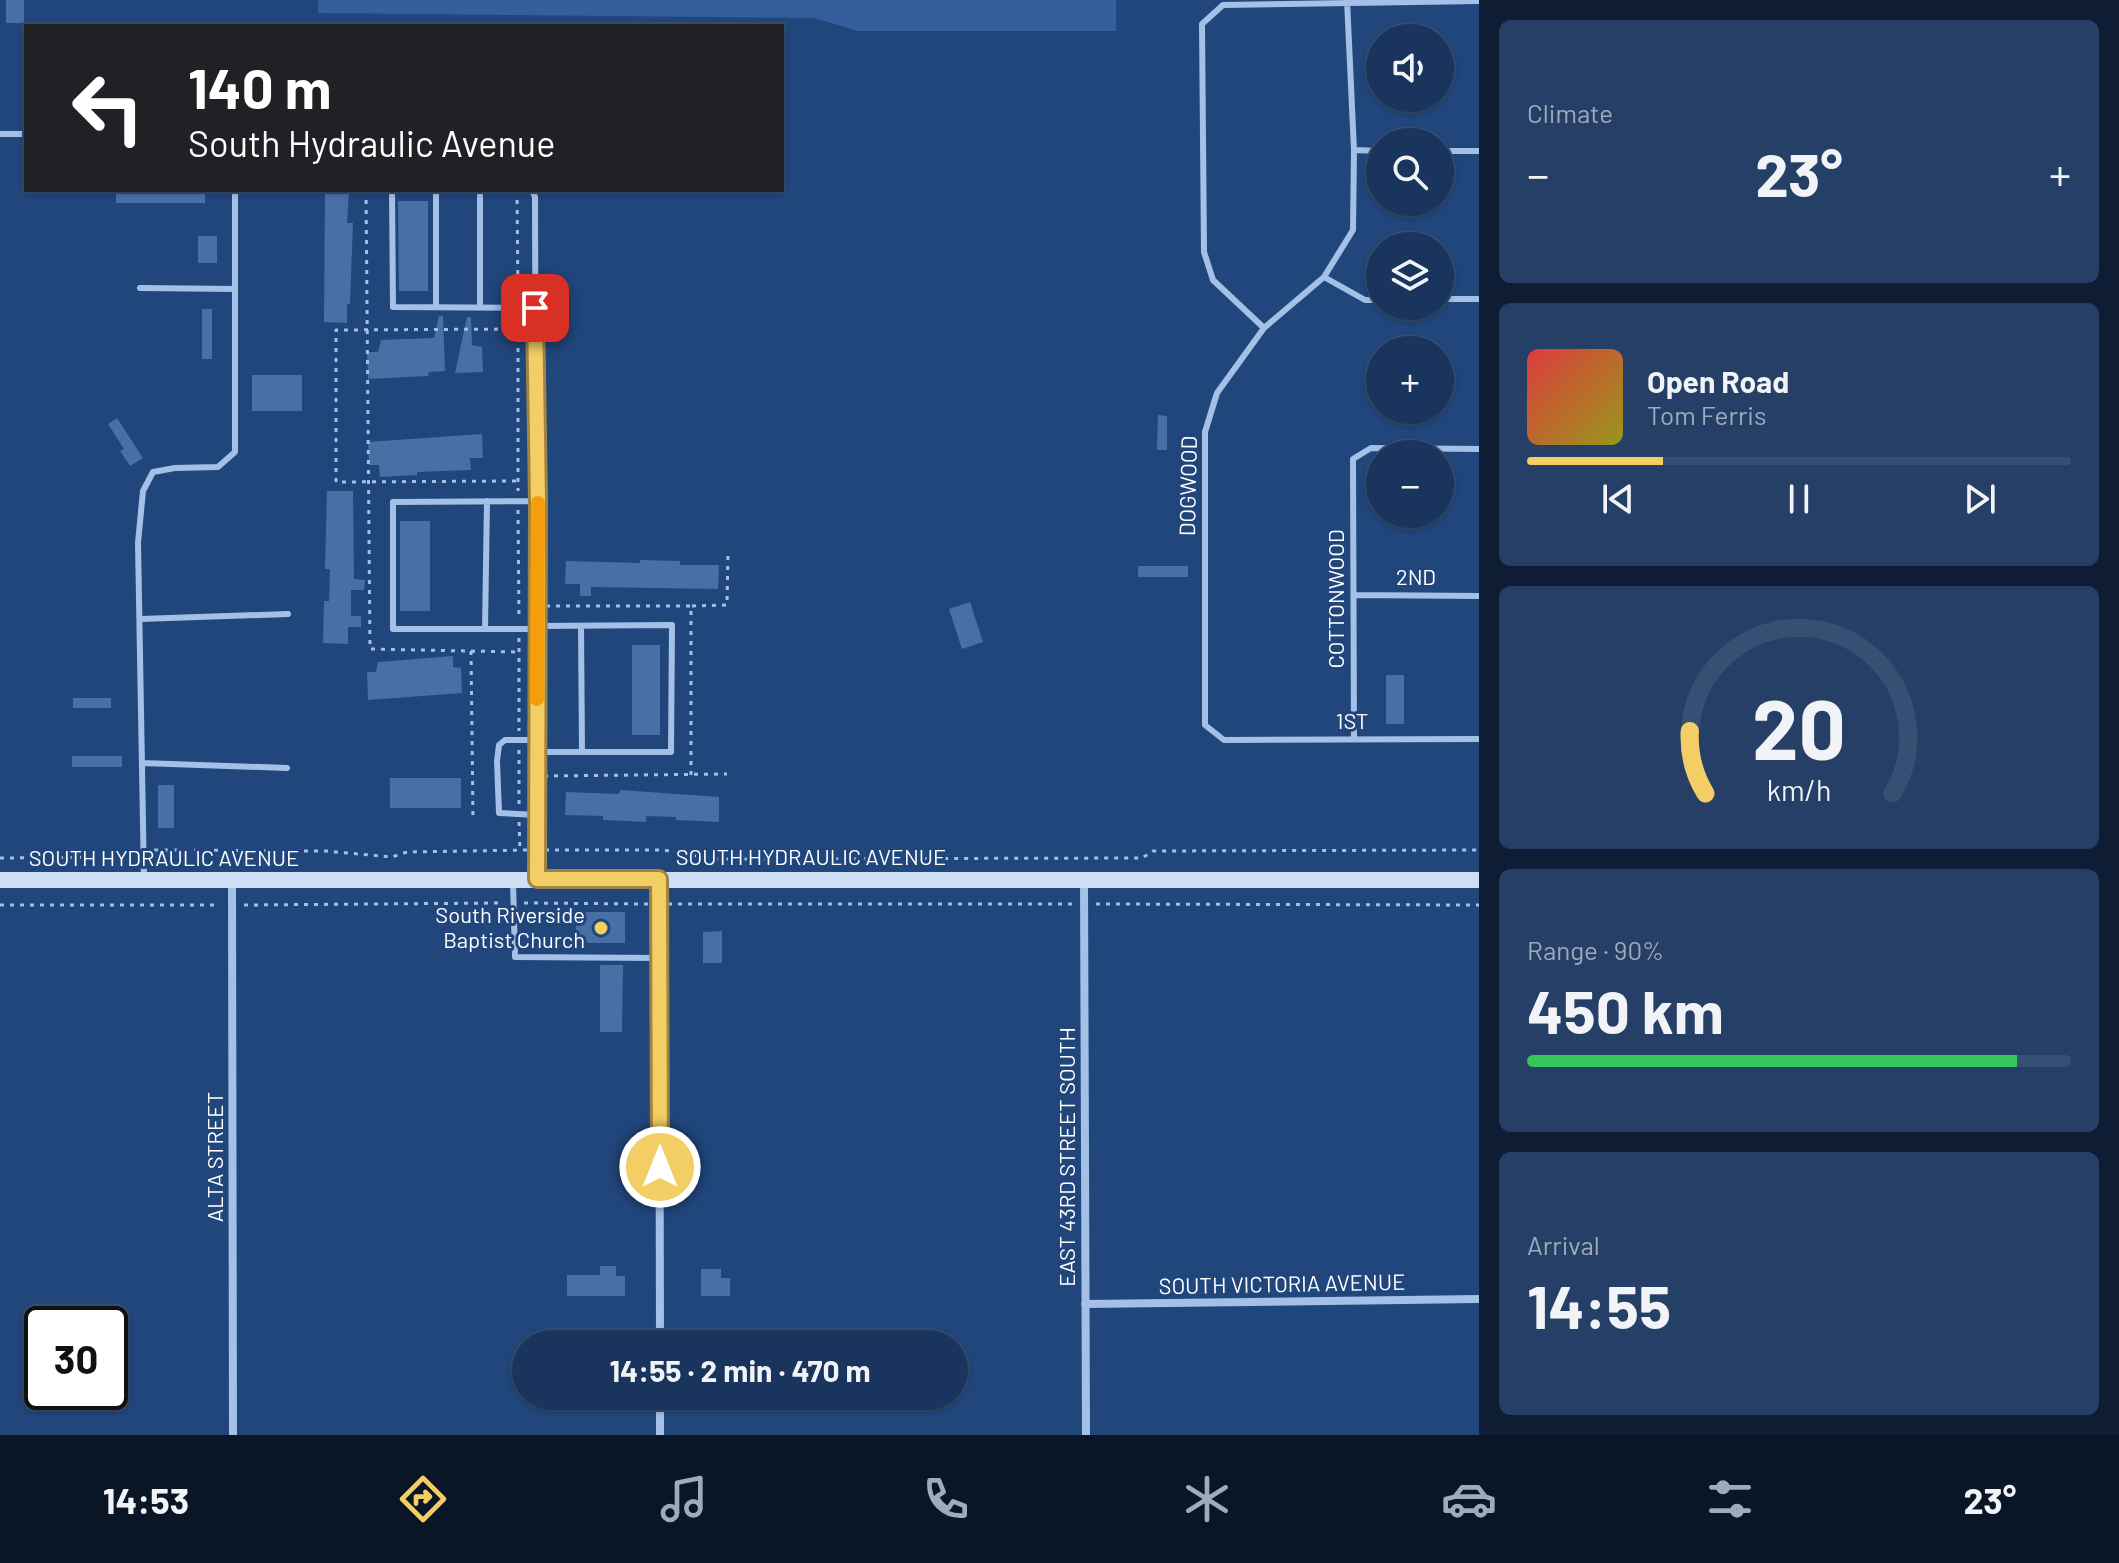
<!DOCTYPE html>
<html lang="en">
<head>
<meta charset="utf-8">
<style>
  body { margin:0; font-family:Barlow,sans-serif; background:#263f66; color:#f1f3f6; height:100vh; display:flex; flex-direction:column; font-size:30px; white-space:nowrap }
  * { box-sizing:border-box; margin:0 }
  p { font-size:26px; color:#9faabc }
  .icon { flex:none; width:44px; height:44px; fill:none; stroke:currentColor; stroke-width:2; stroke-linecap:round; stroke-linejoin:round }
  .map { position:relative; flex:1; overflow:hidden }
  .sheet { display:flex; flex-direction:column; gap:20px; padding:20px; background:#0e1d33; width:640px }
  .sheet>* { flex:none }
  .guide { position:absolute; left:24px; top:24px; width:760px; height:168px; border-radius:0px; box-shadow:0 2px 6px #0004,0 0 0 2px #374f72; background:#202124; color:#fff; overflow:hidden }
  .controls { position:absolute; left:1366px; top:24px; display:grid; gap:16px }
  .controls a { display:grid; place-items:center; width:88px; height:88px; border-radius:50%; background:#19345d; box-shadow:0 2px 6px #0004,0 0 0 2px #374f72; font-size:40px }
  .speed { position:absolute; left:24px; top:1306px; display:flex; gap:16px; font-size:40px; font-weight:700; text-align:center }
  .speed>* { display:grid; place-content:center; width:104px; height:104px; border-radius:50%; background:#19345d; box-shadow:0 2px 6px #0004,0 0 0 2px #374f72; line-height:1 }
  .speed .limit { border:4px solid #111; border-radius:12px; background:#fff; color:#111 }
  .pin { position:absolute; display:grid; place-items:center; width:68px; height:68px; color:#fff; margin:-34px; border-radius:16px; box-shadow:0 4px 12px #0006 }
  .me { position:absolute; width:88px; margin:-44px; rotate:0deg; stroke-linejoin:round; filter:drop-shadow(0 0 6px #0008) }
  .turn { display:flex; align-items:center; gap:28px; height:168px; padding:0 32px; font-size:36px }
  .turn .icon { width:104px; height:104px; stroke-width:2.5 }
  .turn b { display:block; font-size:56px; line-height:68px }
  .big { font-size:60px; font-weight:700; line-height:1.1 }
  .sheet .card { flex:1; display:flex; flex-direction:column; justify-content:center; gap:12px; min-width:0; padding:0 28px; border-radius:12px; background:#263f66 }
  .sheet .dial { align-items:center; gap:0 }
  .dial svg { height:208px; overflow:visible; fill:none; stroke:#374f72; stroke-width:7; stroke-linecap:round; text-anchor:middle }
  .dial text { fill:#f1f3f6; stroke:none }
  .song { display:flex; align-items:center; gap:24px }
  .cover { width:96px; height:96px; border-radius:12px; background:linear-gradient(135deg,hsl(0 70% 55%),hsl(60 70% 35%)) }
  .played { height:8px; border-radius:4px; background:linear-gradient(90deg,#f3ce65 25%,#374f72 25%) }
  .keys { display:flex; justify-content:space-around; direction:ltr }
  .heat { display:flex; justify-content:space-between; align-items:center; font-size:44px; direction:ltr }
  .charge { height:12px; border-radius:6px; background:linear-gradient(90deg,#34c759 90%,#374f72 0) }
  .trip { position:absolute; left:512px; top:1330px; width:456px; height:80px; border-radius:40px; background:#19345d; box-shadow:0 2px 6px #0004,0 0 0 2px #374f72; font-weight:700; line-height:80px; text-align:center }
  .tabs { display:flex; height:128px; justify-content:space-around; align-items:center; background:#0a1525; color:#9faabc }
  .tabs .icon { width:56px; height:56px }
  .tabs .current { color:#f3ce65 }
  .tabs b { font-size:36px; color:#f1f3f6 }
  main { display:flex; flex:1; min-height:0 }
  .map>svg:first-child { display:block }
</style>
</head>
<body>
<main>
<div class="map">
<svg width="1479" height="1435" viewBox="0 0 1479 1435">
  <rect width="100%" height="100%" fill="#21467c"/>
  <path fill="#345f9a" d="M318 0H1116V31H858L814 18 318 13Z"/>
  <path fill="#4970a5" d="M6 0H24V23H6Z
    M116 190H205V203H116Z
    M325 190H349L347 223H353L350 304H347V323L324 322Z
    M398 201H428V291H399Z
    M198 236H217V263H198Z
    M202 309H212V359H202Z
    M439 316H443L445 371 429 372 428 376 368 379 367 352H378L381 340 434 338Z
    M467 317H471L472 345 482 347 483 372 455 373Z
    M252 375H302V411H252Z
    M1158 415 1167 416V450H1157Z
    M117 418 143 458 130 466 120 451 124 449 108 424Z
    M482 434 483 458H470L471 470 417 472V475L380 477 379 465H369L368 442Z
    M327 491H353L354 579 365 580 364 590H351V616H361V627H348V644L323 643 324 601H329L330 569H325Z
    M400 521H430V611H400Z
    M640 560 680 561V565H719L718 589 591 587V596H580V584H565L566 561 640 563Z
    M1138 566H1188V577H1138Z
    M970 602 983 642 962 649 949 609Z
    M632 645H660V735H632Z
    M453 656V667L461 668 462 693 368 700 367 672H376L378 662Z
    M1386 675H1404V724H1386Z
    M73 698H111V708H73Z
    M72 756H122V767H72Z
    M390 778H461V808H390Z
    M158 785H174V828H158Z
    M620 790 719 797V822L676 820V817L646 816V822L603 820V816L565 815 566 792 619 794Z
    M576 912H625V943H576Z
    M722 931V963H703V932Z
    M600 965H623L622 1032H600Z
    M600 1266H616V1276H625V1296H567V1275H600Z
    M701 1269H721V1278H730V1296H701Z"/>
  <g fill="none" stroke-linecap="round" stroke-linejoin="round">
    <path stroke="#a4c0e6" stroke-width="3" stroke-dasharray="4 6" stroke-linecap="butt" d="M366 190 370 649 518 652
      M517 190 518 299
      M518 318V491
      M518 329 336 330V482L518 481
      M518 510 519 619
      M546 606H691
      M519 638V731
      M471 651 473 820
      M519 750V807
      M691 775V606L727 605 728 550
      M544 776 727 774
      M519 822 520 850
      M154 850 325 851 392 857 407 852 530 850
      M545 850H664L713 859 1142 858 1153 851 1479 850
      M0 858 115 857 135 850
      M524 903 648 904
      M668 904H1072
      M1096 904 1479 905
      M0 905H220
      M244 905 504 903"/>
    <path stroke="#a4c0e6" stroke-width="6" d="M1479 1 1223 5 1202 24 1204 252 1213 280 1264 328 1217 393 1205 432V725L1224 740 1479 739
      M0 134H26
      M1354 150 1380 151
      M1440 151H1479
      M392 190 393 307 535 308
      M436 190V307
      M480 190V307
      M532 190 535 197 537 879
      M1324 277 1365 300H1380
      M140 288 235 289
      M1440 299H1479
      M1264 328 1324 277 1353 230 1354 150 1347 0
      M1354 595 1479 596
      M140 619 288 614
      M581 626 582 752
      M485 629 487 501
      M537 629H393V502L538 501
      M1354 739 1353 459 1371 448 1479 449
      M537 752H671L672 625 537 626
      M142 763 287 768
      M537 815 499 813 497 761 499 745 505 740H537
      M144 880 138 543 143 491 153 472 175 468 218 467 235 452V190
      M513 881 515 957 659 958"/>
    <path stroke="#a4c0e6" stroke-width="8" d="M659 879 660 1344
      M232 880 233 1435
      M1084 880 1086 1435
      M1085 1304 1479 1299
      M660 1396V1435"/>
    <path stroke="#cedef5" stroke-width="16" d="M0 880H1479"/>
  </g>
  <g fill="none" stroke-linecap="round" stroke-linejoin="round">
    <g stroke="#9e8642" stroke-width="20">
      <path id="route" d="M535 308 538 501 537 879H659L660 1167"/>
    </g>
    <use href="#route" stroke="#f3ce65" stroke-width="14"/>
    <path stroke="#f59e0b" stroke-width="14" d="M537 699 538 503"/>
  </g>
  <circle fill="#f3ce65" stroke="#21467c" stroke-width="3" cx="601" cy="928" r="8"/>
  <g text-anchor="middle" stroke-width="6" stroke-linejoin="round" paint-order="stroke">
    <g font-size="22" fill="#fff" stroke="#21467c">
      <text transform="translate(1188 486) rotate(-89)" y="8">DOGWOOD</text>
      <text x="1416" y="585">2ND</text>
      <text transform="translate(1336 599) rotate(-90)" y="8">COTTONWOOD</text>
      <text x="1352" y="729">1ST</text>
      <text x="811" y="865">SOUTH HYDRAULIC AVENUE</text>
      <text x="164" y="866">SOUTH HYDRAULIC AVENUE</text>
      <text transform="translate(215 1157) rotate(-90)" y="8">ALTA STREET</text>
      <text transform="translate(1067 1157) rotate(-90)" y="8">EAST 43RD STREET SOUTH</text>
      <text transform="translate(1282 1284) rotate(-1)" y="8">SOUTH VICTORIA AVENUE</text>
    </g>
    <g font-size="22" fill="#fff" stroke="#21467c" text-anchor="end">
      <text x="585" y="923">South Riverside<tspan x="585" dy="25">Baptist Church</tspan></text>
    </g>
  </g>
</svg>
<div class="controls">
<a><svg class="icon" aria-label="sound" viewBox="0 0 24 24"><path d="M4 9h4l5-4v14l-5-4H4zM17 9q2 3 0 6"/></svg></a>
<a><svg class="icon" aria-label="search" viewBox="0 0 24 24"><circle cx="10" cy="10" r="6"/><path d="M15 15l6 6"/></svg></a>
<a><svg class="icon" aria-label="layers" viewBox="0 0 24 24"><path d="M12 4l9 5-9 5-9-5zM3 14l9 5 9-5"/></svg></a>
<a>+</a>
<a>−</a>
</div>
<div class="speed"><div class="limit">30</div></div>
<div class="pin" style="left:535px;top:308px;background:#d93025"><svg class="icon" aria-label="arrive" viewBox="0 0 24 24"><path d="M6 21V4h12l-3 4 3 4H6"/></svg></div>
<svg class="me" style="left:660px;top:1167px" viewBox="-20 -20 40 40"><circle r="17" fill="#f3ce65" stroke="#fff" stroke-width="3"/><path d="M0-11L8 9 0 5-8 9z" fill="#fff"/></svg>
<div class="trip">14:55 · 2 min · 470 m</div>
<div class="guide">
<div class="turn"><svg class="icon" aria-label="left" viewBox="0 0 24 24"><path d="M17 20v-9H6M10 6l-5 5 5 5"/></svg><div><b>140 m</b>South Hydraulic Avenue</div></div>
</div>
</div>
<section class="sheet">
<div class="card"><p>Climate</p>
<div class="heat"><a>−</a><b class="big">23°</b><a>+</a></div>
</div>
<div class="card">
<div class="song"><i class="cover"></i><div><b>Open Road</b><p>Tom Ferris</p></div></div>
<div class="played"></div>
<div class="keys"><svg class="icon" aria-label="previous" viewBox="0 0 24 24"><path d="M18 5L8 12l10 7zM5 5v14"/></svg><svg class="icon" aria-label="pause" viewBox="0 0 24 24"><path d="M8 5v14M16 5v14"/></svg><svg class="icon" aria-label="next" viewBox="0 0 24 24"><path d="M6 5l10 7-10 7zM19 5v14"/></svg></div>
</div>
<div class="card dial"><svg viewBox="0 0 100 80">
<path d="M14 69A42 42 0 1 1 86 69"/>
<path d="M14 69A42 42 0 0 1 8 45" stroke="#f3ce65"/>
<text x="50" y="56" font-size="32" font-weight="700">20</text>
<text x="50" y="72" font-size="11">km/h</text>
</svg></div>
<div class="card"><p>Range · 90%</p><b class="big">450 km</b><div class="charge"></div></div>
<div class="card"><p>Arrival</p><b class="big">14:55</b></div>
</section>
</main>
<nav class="tabs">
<b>14:53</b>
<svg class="icon current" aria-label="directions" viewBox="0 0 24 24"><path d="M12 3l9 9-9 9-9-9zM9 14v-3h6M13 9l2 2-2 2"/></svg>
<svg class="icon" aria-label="music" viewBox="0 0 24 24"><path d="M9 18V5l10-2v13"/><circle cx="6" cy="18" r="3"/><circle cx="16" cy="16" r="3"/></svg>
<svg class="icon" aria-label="phone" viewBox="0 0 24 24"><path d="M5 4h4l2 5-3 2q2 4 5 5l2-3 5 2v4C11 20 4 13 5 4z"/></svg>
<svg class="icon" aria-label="climate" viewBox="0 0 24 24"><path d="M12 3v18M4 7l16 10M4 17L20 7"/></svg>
<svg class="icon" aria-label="car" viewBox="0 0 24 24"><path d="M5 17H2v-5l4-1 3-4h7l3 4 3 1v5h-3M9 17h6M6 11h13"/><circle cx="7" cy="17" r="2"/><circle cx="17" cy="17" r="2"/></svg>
<svg class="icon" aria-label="filters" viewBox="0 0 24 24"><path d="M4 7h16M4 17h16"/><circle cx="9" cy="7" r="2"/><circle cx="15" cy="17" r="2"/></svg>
<b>23°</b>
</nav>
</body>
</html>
